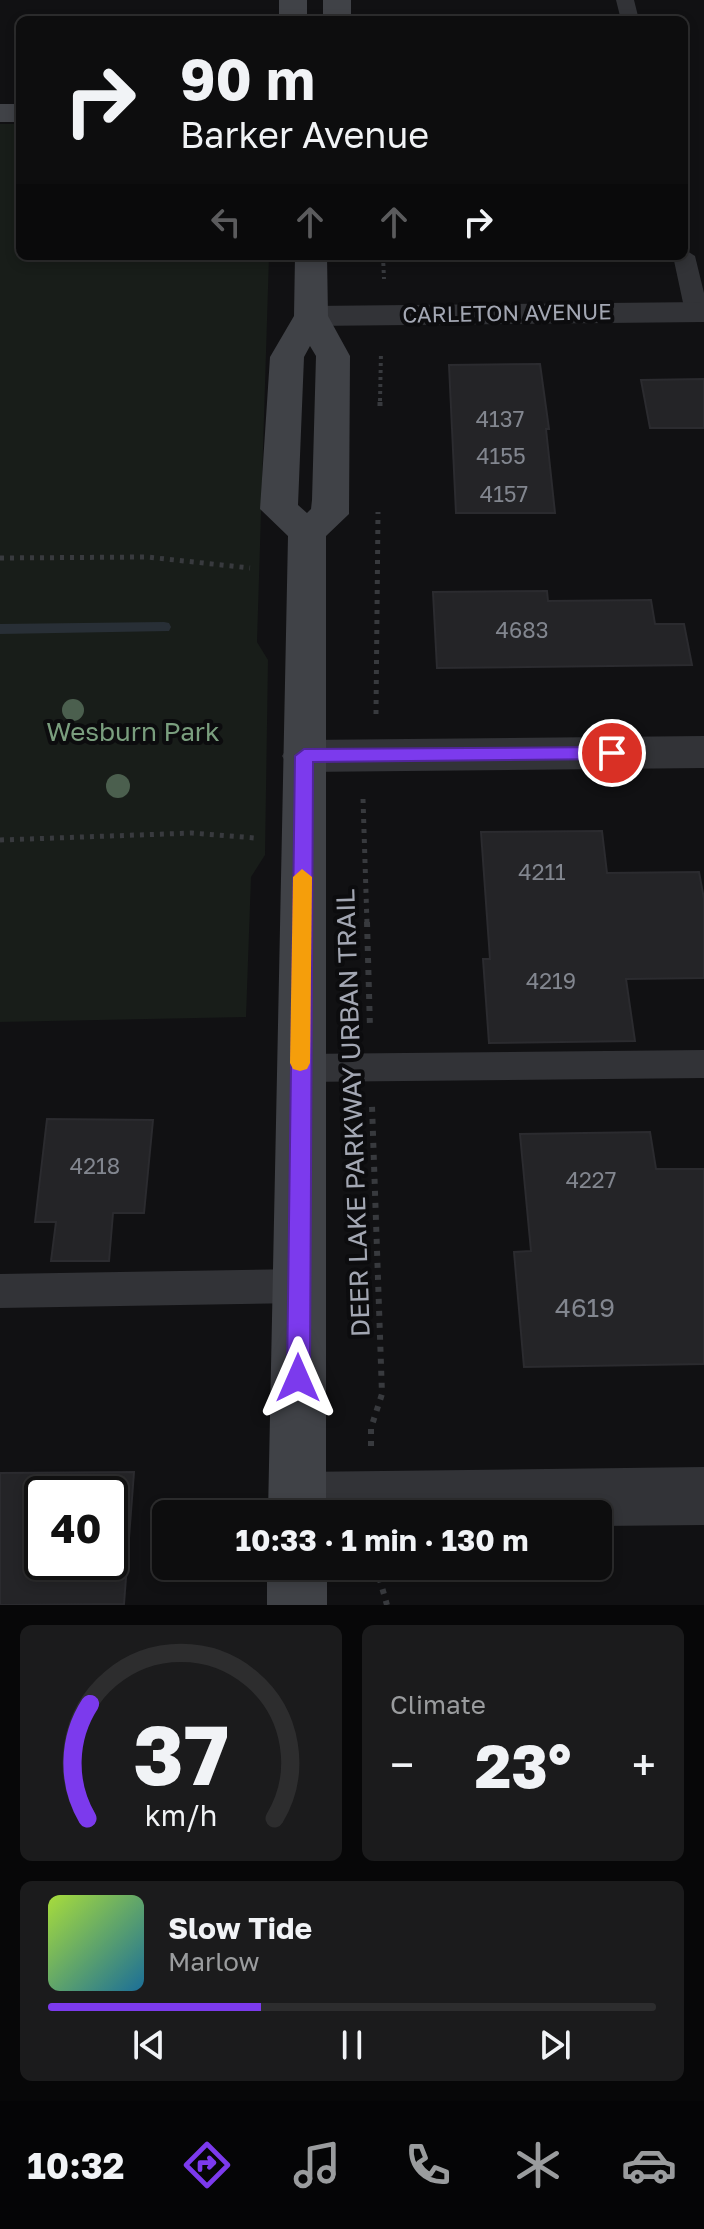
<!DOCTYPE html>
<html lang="en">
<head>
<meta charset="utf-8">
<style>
  body { margin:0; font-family:"Golos Text",sans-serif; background:#1b1b1c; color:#f1f3f6; height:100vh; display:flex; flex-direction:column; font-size:30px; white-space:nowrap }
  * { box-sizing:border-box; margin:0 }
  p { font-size:26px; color:#9a9c9e }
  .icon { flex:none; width:44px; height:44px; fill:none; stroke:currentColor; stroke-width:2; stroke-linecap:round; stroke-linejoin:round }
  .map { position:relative; height:1605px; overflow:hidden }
  .sheet { display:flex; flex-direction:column; gap:20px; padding:20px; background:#070708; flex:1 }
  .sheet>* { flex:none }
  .top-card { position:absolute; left:16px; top:16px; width:672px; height:244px; border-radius:12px; box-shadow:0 4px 12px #0003,0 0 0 2px #2d2d2e; background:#0d0d0e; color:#f1f3f6; overflow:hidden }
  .speed { position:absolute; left:24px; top:1476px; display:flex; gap:16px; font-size:40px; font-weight:700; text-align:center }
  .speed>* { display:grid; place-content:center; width:104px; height:104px; border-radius:50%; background:#0d0d0e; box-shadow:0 4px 12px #0003,0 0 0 2px #2d2d2e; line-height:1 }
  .speed .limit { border:4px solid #111; border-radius:12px; background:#fff; color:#111 }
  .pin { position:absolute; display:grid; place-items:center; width:68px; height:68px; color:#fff; margin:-34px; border:4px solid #fff; border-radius:50%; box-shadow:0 2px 8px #0007 }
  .me { position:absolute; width:88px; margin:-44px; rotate:0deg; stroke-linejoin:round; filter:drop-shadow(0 0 6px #0008) }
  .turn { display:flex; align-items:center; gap:28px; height:168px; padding:0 32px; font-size:36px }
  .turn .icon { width:104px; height:104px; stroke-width:2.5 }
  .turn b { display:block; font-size:56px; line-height:68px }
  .lanes { display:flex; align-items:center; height:76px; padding:0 32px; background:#0003; justify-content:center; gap:40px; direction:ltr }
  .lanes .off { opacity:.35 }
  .big { font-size:60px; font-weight:700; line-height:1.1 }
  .sheet .card { flex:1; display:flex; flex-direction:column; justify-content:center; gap:12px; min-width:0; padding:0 28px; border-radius:12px; background:#1b1b1c }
  .sheet .dial { align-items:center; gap:0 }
  .dial svg { height:208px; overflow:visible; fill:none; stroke:#2d2d2e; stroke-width:7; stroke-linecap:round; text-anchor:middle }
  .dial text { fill:#f1f3f6; stroke:none }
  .song { display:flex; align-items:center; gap:24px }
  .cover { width:96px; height:96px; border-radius:12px; background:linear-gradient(135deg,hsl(80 70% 55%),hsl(200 70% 35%)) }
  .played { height:8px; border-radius:4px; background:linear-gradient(90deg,#7c3aed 35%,#2d2d2e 35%) }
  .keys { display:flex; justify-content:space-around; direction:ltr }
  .heat { display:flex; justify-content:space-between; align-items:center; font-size:44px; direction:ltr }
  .sheet .tiles { flex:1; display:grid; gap:20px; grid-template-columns:1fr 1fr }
  .card:last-child { grid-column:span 2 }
  .trip { position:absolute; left:152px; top:1500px; width:460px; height:80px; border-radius:12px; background:#0d0d0e; box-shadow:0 4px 12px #0003,0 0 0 2px #2d2d2e; font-weight:700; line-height:80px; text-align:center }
  .dock { display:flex; height:128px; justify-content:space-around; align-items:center; background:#050506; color:#9a9c9e }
  .dock .icon { width:56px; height:56px }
  .dock .on { color:#7c3aed }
  .dock b { font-size:36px; color:#f1f3f6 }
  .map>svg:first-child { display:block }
</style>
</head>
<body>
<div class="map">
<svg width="704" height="1605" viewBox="0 0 704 1605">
  <rect width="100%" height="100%" fill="#111113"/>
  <path fill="#181d19" d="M0 124H20V256H269L257 642 268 660 265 855 251 877 246 1017 0 1022Z"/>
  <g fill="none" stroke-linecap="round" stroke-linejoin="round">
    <path fill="#282f36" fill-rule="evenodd" d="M164 622 169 623 171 627 169 631 0 634V624Z"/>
  </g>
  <path fill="#242427" stroke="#2b2b2f" stroke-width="2" fill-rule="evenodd" d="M540 364 549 429H546L555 513H456L449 365Z
    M704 379V428H650L641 380Z
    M547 591 548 601 651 600 655 624H684L692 665 437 668 433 592Z
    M602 831 607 873 699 872 704 899V978L626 979 635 1041 489 1043 483 959H490L481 832Z
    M47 1119 153 1120 144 1213H113L109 1261H51L56 1222H35Z
    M650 1132 656 1169H704V1364L524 1367 514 1252 531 1251 520 1134Z
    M134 1472 124 1604 0 1605V1473ZM42 1494H110V1562H42Z"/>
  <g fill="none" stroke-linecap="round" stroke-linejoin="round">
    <path stroke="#383a3e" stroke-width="4" stroke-dasharray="3 4" stroke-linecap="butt" d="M383 256 384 279
      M380 401 381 352"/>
    <path stroke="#383a3e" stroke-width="5" stroke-dasharray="4 6" stroke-linecap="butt" d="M380 406V399
      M0 558 147 557 250 568
      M376 714 378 512
      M363 799 367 924
      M0 840 192 833 255 838"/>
    <path stroke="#383a3e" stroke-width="6" stroke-dasharray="5 7" stroke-linecap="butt" d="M367 922 370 1028
      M371 1446V1428L382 1394 372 1106
      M376 1566 387 1605"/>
    <path fill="#323337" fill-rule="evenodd" d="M616 0H634L639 20H621Z
      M684 249 695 256 704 293V317H689L685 312 673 256H684Z
      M704 1050V1078L300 1082 288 1078 283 1068 288 1058 300 1054Z
      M299 1269 312 1274 317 1286 312 1298 299 1303 0 1308V1274Z"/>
    <path fill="#323337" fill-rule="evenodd" d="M704 302V322L311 326 299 323 294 316 299 309 311 306Z
      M704 736V768L304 772 289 767 282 756 289 745 304 740Z
      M704 1467V1525L598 1526V1514H273L268 1501 276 1481 297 1472Z"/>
    <path fill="#404247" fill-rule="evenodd" d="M279 0H307V20H279Z
      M323 0H351V20H323Z
      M0 104H20V122H0Z
      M295 256H327L328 316 350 356 349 514 326 536V1514H268L288 536 260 509 270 357 294 316ZM310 346 316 356 312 500 311 509 307 513 298 505 304 357Z
      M267 1566H327V1605H267Z"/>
  </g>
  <g fill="#4b5f4e">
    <circle cx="73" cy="710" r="11"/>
    <circle cx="118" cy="786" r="12"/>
  </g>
  <path fill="#7c3aed" stroke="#51269a" stroke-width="2" d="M612 747 621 753 612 759 313 762 310 1378 306 1386 298 1389 290 1386 287 1378 295 756 304 749Z"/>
  <path fill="#f59e0b" d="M302 869 312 877 310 1063 307 1069 300 1071 293 1069 290 1063 293 877Z"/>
  <g text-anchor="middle" stroke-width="8" stroke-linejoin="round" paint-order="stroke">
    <g font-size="22" fill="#a3a7b3" stroke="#0c0c0e">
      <text transform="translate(507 313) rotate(-1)" y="8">CARLETON AVENUE</text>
    </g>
    <g font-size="22" fill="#82868f">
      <text x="500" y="427">4137</text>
      <text x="501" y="464">4155</text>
      <text x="504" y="502">4157</text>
      <text x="522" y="638">4683</text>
      <text x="542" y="880">4211</text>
      <text x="551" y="989">4219</text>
      <text x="95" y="1174">4218</text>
      <text x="591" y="1188">4227</text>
    </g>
    <g font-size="26" fill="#7a9e7e" stroke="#0c0c0e">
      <text x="133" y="741">Wesburn Park</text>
    </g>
    <g font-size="26" fill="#a3a7b3" stroke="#0c0c0e">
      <text transform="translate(353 1113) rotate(-92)" y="9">DEER LAKE PARKWAY URBAN TRAIL</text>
    </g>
    <g font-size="26" fill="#82868f">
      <text x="585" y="1317">4619</text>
    </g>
  </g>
</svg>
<div class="speed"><div class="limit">40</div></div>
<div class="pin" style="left:612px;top:753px;background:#d93025"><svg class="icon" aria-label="arrive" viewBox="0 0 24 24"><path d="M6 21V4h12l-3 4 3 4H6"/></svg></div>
<svg class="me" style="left:298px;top:1378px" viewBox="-20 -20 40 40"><path d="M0-17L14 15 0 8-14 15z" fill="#7c3aed" stroke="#fff" stroke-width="4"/></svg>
<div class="trip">10:33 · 1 min · 130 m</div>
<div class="top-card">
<div class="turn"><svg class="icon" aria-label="right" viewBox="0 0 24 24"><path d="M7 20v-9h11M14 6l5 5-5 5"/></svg><div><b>90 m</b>Barker Avenue</div></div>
<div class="lanes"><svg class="icon off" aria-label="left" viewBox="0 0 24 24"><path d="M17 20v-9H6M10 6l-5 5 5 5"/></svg><svg class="icon off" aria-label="ahead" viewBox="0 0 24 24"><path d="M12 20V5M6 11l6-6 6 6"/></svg><svg class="icon off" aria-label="ahead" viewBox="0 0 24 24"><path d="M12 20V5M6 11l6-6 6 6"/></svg><svg class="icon" aria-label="right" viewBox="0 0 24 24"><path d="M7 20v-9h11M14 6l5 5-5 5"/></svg></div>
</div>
</div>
<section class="sheet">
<div class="tiles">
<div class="card dial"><svg viewBox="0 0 100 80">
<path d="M14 69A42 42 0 1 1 86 69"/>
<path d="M14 69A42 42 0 0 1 15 25" stroke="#7c3aed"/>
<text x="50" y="56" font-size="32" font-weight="700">37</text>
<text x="50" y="72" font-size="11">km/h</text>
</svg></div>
<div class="card"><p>Climate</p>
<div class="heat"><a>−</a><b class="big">23°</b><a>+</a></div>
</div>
<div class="card">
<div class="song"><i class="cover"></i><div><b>Slow Tide</b><p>Marlow</p></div></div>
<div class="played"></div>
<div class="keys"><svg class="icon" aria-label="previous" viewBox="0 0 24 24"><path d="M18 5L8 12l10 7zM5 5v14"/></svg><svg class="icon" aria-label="pause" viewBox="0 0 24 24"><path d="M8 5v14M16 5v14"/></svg><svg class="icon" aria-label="next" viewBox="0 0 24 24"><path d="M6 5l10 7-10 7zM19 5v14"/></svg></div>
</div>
</div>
</section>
<nav class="dock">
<b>10:32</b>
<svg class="icon on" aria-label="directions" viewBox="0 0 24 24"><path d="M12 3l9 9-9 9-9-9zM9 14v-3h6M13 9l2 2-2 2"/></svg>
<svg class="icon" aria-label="music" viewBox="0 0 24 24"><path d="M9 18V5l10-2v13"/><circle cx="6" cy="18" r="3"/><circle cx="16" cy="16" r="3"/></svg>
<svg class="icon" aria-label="phone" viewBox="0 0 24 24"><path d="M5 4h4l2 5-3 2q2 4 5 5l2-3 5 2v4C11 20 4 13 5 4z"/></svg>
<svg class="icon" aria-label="climate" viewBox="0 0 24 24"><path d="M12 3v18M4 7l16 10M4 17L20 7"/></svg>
<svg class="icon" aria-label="car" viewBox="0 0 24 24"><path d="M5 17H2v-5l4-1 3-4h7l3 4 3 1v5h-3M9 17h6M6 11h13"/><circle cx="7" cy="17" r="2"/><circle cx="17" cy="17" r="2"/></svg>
</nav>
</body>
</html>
